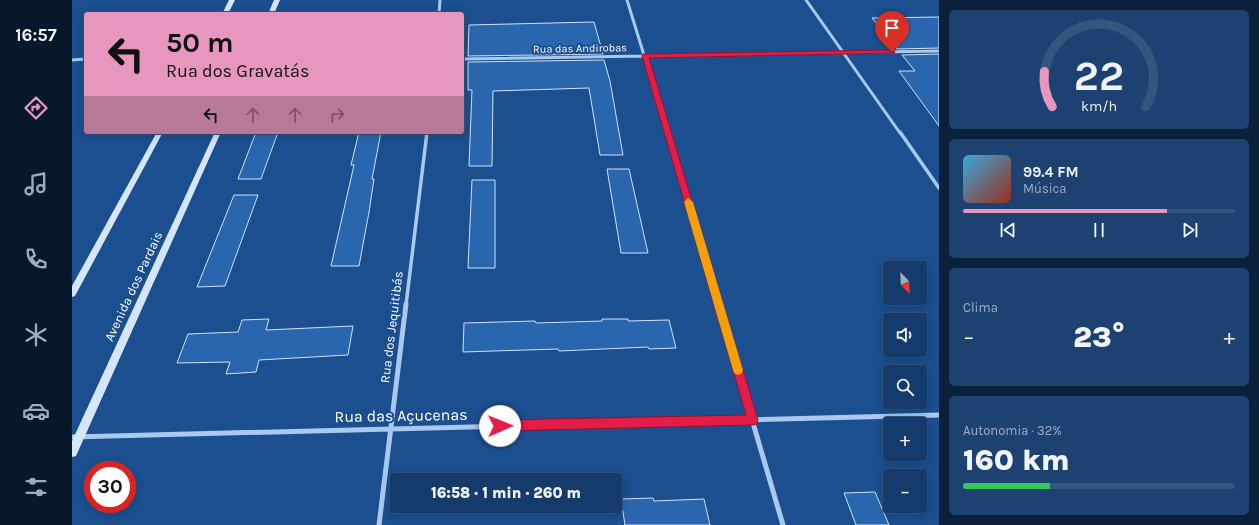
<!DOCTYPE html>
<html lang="pt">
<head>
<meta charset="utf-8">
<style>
  body { margin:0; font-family:Karla,sans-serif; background:#1d4271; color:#f1f3f6; height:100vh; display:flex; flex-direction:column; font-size:15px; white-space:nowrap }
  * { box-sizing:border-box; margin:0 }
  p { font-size:13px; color:#9dadc1 }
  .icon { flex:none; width:22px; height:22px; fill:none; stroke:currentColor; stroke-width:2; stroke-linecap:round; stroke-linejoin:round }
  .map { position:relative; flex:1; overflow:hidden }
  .panel { display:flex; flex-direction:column; gap:10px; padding:10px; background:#0b203b; width:320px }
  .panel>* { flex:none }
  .guide { position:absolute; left:12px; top:12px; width:380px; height:122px; border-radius:4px; box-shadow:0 2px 10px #0003,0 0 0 1px #33557e; background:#e797bd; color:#111; overflow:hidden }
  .needle { width:26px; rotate:157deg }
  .controls { position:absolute; left:811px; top:261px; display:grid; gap:8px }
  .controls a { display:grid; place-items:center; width:44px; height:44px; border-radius:4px; background:#143b6b; box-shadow:0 2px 10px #0003,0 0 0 1px #33557e; font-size:20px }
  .speed { position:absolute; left:12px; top:461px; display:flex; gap:8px; font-size:20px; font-weight:700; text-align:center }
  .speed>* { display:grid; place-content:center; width:52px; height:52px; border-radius:50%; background:#143b6b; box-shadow:0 2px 10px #0003,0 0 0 1px #33557e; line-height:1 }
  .speed .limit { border:6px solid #d22; background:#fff; color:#111 }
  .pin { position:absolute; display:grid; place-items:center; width:34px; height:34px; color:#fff; margin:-41px -17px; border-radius:50% 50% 50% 0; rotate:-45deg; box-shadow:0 0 4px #0007 }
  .pin .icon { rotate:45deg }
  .me { position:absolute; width:44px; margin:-22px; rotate:89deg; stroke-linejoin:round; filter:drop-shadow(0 0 3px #0008) }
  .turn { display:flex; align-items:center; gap:14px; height:84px; padding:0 16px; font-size:18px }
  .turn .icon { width:52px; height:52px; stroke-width:2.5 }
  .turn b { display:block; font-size:28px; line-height:34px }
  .lanes { display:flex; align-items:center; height:38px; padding:0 16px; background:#0003; justify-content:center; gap:20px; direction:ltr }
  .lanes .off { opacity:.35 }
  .big { font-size:30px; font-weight:800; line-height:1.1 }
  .panel .widget { flex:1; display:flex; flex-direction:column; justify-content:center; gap:6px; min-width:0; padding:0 14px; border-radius:6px; background:#1d4271 }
  .panel .dial { align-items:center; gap:0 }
  .dial svg { height:104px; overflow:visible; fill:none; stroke:#33557e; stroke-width:7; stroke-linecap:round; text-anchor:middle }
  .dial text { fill:#f1f3f6; stroke:none }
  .song { display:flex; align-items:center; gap:12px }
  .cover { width:48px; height:48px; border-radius:6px; background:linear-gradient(135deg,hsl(200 70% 55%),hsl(10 70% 35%)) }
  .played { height:4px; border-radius:2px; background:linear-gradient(90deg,#e797bd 75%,#33557e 75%) }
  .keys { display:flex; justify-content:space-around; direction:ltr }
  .heat { display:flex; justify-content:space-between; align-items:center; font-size:22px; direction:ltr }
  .charge { height:6px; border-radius:3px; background:linear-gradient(90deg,#34c759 32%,#33557e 0) }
  .trip { position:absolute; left:318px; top:473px; width:232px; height:40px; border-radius:4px; background:#143b6b; box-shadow:0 2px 10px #0003,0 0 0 1px #33557e; font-weight:800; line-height:40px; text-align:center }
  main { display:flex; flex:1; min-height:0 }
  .tabs { display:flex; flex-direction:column; width:72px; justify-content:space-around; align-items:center; background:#08182b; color:#9dadc1 }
  .tabs .icon { width:28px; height:28px }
  .tabs .on { color:#e797bd }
  .tabs b { font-size:18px; color:#f1f3f6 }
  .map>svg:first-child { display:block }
</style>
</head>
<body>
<main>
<nav class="tabs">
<b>16:57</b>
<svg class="icon on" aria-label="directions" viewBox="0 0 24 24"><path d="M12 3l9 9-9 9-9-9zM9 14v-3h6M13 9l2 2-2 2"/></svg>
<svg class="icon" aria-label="music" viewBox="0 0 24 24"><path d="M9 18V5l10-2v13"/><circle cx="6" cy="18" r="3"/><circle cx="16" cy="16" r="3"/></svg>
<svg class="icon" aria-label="phone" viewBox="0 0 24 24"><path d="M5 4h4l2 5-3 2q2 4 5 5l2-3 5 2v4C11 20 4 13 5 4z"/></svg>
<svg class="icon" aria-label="climate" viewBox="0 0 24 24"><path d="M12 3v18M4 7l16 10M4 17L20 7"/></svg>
<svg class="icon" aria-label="car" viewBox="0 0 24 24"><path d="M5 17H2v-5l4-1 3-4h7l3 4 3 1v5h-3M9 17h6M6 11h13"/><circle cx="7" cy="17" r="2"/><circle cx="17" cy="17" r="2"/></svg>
<svg class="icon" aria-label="filters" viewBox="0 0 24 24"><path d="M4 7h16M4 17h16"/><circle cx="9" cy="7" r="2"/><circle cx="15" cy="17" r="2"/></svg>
</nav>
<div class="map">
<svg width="867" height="525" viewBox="0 0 867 525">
  <rect width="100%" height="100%" fill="#1b4f8f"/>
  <path fill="#2a66ad" stroke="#cfe3fa" d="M867 17V48L825 49 800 18Z
    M522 22 531 54 396 56 397 25Z
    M867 54V126L827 71H843L830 55Z
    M532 60 538 81 551 155H528L517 88 421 91 420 166H397L400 90H396V62Z
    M184 132H206L189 179H166Z
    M287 132H309L300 179H302L297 212 287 266H259L282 165H279Z
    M535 169H557L576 253H549Z
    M400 180H423V268H396Z
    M162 195H186L153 286 125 287Z
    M197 319 194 330 281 326 276 355 187 360 184 372 154 374 158 362 105 363 116 334 166 332 170 320Z
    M530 319H556V321L597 320 604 348 577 349 576 347 487 351 486 349 391 352 392 323 463 321 464 323 530 321Z
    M803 492 817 525H784L772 493Z
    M581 498 582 501 632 499 638 525H553L549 499Z"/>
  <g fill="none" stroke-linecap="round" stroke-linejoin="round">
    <path stroke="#a9c9ee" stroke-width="3" d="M555 0 596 133
      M734 0 828 133
      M367 14 368 0
      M390 59 867 51
      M0 60 14 59"/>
    <path stroke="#a9c9ee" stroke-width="3.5" d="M595 132 646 305
      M828 132 867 188
      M334 305 355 132"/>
    <path stroke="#a9c9ee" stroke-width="5" d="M646 304 711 525
      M0 437 867 415
      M307 525 334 304"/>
    <path fill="#d6e6fa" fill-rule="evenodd" d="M157 0H163L156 14H150Z
      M202 0H208L202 14H196Z
      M85 132H91L3 296 0 297V286Z
      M143 132H149L4 456 0 457V441Z"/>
  </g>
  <path fill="#e11d48" stroke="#92132f" d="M820 50 823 52 822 53 577 58 686 420 685 424 681 425 428 431 424 430 423 426 424 422 428 420 674 415 570 56 571 54Z"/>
  <path fill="#f59e0b" d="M616 198 621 202 671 370 670 373 666 375 662 373 661 370 612 202Z"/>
  <g text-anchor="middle" stroke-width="4" stroke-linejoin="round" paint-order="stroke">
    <g font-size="11" fill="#fff" stroke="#1b4f8f">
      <text transform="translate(508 48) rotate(-1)" y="4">Rua das Andirobas</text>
    </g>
    <g font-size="13" fill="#fff" stroke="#1b4f8f">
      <text transform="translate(61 286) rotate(-65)" y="5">Avenida dos Pardais</text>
      <text transform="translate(319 327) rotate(-83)" y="5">Rua dos Jequitibás</text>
    </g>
    <g font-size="16" fill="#fff" stroke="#1b4f8f">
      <text transform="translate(329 415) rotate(-1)" y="6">Rua das Açucenas</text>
    </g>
  </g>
</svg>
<div class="controls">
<a><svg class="needle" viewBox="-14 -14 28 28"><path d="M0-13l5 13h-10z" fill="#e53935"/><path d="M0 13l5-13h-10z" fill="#9dadc1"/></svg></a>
<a><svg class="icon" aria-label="sound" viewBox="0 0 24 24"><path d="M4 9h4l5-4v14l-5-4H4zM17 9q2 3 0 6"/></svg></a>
<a><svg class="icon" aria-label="search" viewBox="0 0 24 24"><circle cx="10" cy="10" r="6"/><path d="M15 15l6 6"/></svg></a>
<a>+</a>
<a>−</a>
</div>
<div class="speed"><div class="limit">30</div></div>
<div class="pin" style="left:820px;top:52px;background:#d93025"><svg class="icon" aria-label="arrive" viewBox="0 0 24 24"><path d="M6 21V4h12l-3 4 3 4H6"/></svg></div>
<svg class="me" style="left:428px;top:426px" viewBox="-20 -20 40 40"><circle r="19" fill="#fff"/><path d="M0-13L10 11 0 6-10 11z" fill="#e11d48"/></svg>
<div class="trip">16:58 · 1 min · 260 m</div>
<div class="guide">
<div class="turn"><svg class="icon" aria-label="left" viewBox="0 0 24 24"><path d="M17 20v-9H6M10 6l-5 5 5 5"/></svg><div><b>50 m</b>Rua dos Gravatás</div></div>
<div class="lanes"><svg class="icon" aria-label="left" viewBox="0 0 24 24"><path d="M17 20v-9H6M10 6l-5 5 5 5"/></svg><svg class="icon off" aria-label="ahead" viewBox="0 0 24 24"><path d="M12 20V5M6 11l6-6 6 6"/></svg><svg class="icon off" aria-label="ahead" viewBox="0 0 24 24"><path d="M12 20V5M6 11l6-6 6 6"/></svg><svg class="icon off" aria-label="right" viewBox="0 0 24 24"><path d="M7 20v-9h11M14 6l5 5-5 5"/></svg></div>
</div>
</div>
<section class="panel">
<div class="widget dial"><svg viewBox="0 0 100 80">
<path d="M14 69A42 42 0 1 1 86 69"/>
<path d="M14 69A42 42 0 0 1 8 42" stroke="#e797bd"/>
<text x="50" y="56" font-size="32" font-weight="700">22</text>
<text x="50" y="72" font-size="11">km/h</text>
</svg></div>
<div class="widget">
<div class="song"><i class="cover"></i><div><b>99.4 FM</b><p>Música</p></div></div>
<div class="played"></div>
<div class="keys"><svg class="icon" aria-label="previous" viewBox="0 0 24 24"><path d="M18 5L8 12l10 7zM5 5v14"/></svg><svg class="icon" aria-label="pause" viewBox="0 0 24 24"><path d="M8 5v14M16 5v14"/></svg><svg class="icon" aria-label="next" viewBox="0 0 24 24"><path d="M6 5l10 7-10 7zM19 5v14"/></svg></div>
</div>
<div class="widget"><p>Clima</p>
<div class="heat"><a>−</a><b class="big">23°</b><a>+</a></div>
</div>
<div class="widget"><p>Autonomia · 32%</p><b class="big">160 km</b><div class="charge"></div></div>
</section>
</main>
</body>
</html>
